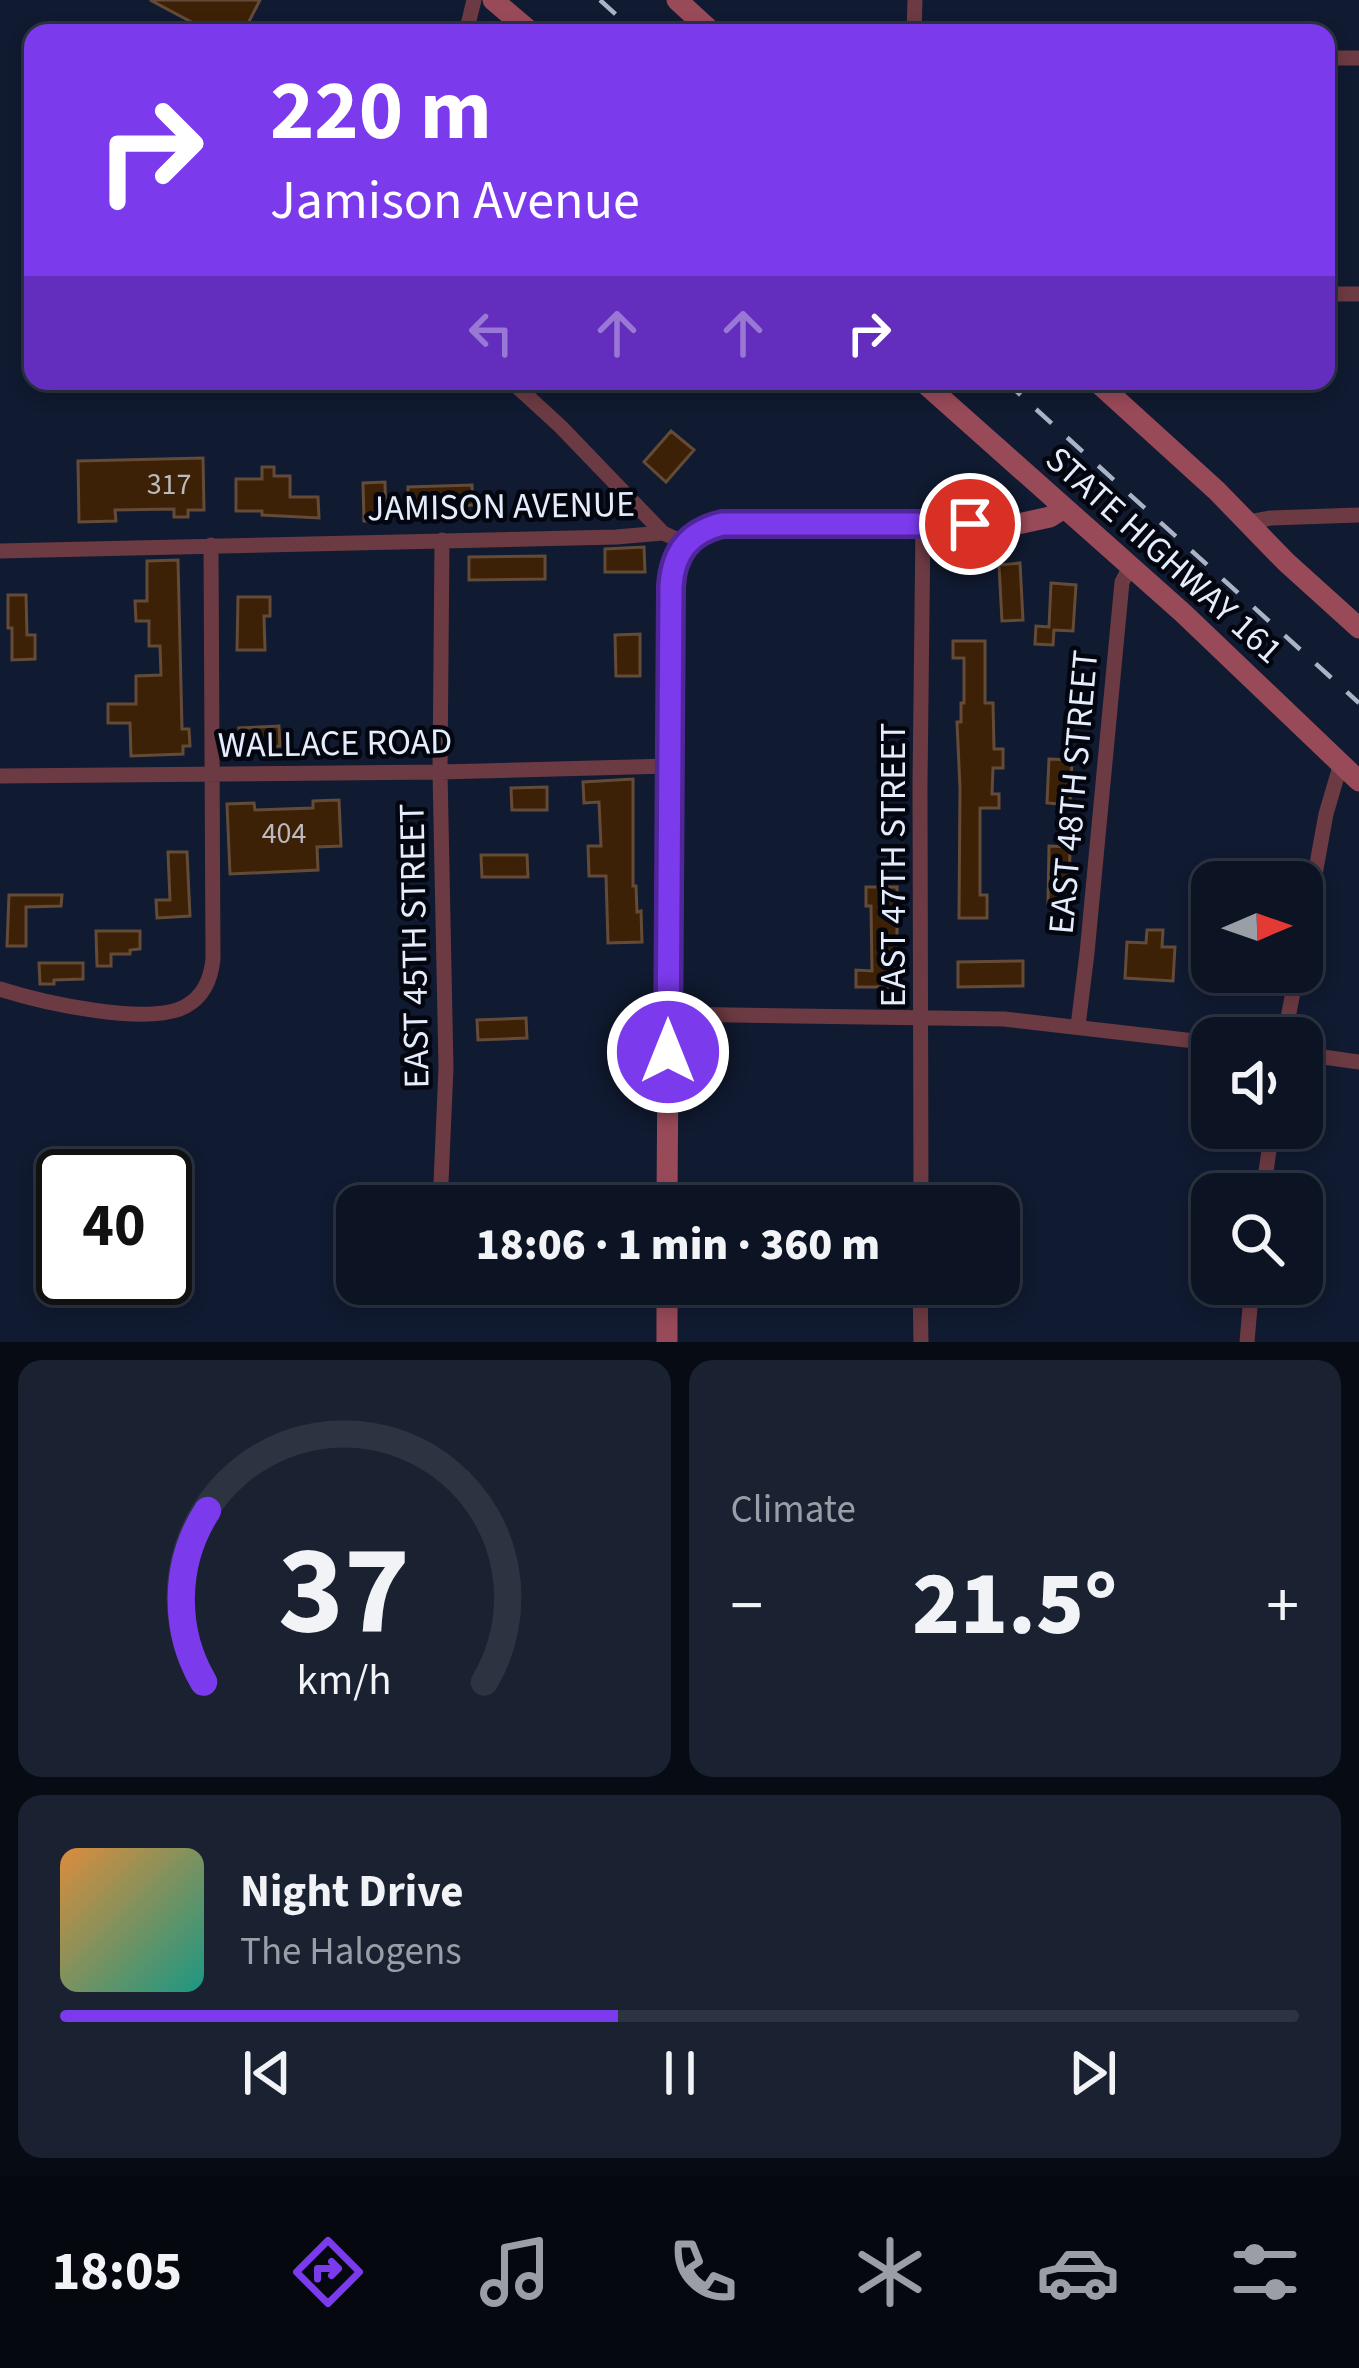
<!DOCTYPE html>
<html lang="en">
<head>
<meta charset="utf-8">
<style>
  body { margin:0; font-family:"Source Sans 3",sans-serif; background:#1a2131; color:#f1f3f6; height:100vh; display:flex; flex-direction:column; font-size:45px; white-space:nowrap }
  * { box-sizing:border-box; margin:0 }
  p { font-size:39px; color:#9a9ea6 }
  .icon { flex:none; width:66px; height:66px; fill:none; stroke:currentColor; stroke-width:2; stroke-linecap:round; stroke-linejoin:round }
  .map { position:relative; height:1342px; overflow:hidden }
  .sheet { display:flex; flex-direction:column; gap:18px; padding:18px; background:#070b14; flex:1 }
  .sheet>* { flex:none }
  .hud { position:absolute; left:24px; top:24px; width:1311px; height:366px; border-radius:24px; box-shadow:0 6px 18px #0003,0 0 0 3px #2c3341; background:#7c3aed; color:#fff; overflow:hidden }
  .needle { width:78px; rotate:88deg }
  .tools { position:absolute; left:1191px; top:861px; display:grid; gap:24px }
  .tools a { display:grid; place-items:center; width:132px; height:132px; border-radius:24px; background:#0c1424; box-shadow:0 6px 18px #0003,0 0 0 3px #2c3341; font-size:60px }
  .speed { position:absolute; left:36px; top:1149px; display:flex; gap:24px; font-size:60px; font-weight:700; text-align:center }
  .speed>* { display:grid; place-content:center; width:156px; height:156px; border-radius:50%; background:#0c1424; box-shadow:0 6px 18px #0003,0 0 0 3px #2c3341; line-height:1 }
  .speed .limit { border:6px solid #111; border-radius:18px; background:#fff; color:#111 }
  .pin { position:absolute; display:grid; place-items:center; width:102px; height:102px; color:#fff; margin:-51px; border:6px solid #fff; border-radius:50%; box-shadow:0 3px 12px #0007 }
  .me { position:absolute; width:132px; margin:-66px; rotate:0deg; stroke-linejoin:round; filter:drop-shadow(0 0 9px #0008) }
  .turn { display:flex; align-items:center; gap:42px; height:252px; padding:0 48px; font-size:54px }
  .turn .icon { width:156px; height:156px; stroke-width:2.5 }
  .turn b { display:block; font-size:84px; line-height:102px }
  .lanes { display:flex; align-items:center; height:114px; padding:0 48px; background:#0003; justify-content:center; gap:60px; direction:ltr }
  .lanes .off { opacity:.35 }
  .big { font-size:90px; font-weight:800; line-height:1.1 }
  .sheet .tile { flex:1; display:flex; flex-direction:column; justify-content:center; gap:18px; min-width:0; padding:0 42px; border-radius:24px; background:#1a2131 }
  .sheet .dial { align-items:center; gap:0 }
  .dial svg { height:312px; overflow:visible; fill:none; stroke:#2c3341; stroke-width:7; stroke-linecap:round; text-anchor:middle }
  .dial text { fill:#f1f3f6; stroke:none }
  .song { display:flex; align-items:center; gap:36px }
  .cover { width:144px; height:144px; border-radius:18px; background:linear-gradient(135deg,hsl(30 70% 55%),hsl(170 70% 35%)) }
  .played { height:12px; border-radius:6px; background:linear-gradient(90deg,#7c3aed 45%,#2c3341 45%) }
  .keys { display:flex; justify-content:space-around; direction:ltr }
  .heat { display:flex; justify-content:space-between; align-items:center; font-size:66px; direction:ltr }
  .sheet .tiles { flex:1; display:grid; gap:18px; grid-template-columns:1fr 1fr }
  .tile:last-child { grid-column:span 2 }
  .trip { position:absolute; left:336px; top:1185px; width:684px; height:120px; border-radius:24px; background:#0c1424; box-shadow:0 6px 18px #0003,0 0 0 3px #2c3341; font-weight:800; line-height:120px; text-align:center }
  .menu { display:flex; height:192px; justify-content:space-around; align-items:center; background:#05080e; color:#9a9ea6 }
  .menu .icon { width:84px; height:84px }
  .menu .active { color:#7c3aed }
  .menu b { font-size:54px; color:#f1f3f6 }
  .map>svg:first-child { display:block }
</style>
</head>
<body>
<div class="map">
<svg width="1359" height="1342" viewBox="0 0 1359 1342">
  <rect width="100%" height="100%" fill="#101a30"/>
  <path fill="#3d2106" stroke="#644b37" stroke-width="3" d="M150 0H260L243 33H191L195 24Z
    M671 431 694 450 666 482 644 462Z
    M203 458 204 510H188V517H174V509L115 510 116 521 79 522 78 461Z
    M262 467H274V476H290V497H318L319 518 262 515V511H236V479H262Z
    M385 482 386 521H364L363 483Z
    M472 485 473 505 408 508V487Z
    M644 547 645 572H605V549Z
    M545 556V579L469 580V557Z
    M178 560 182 729H189L190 746H183V754L131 756 130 723H108V704H136V676L161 675 160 646H149V621H136L135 601H147V561Z
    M1020 563 1023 620 1002 621 999 565Z
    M1051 583 1076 585 1073 631 1054 630 1053 645 1035 644 1036 626 1049 627Z
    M8 595H26L27 635H35V659L12 660V628H8Z
    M238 597H270V616H264L265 650H237Z
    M640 634V676H616L615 635Z
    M953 641H985V703H993L994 749H1003V768H993L992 794H999V808H980V895H987V918H959L960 788 957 722H961V703H964V658H953Z
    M279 726 280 746 240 748 239 728Z
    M1049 759 1072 760 1070 805 1047 803Z
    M633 779V886H636L637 912 641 911 642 942 608 943 606 876H589L588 846H601L599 802 584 803 583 782Z
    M547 787V810H512L511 788Z
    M339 800 341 846 317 847 318 870 230 874 227 804 254 803 255 810 313 808V801Z
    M1049 846 1070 847 1069 903H1048Z
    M168 852H187L190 916 157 918 156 900H170Z
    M481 855H527L528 877H482Z
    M866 887H897V958H894V987H856V970L872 971 871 906H866Z
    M9 895H62L61 906 26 907V946H7Z
    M1147 930H1163L1162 947H1175L1173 981 1125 978 1127 942 1146 943Z
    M96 931H140V949L130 950V954H111V966H97Z
    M1023 961V986L958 987V962Z
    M39 963H83V979L54 980V984H40Z
    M526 1018 527 1038 478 1040 477 1020Z"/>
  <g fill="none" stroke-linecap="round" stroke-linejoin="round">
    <path stroke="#6c3a42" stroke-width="15" d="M466 33 474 0
      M914 33 915 0
      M1326 58H1359
      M1326 294H1359
      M511 381 561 427 663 533
      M1249 522 1271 518 1359 515
      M0 551 616 537 663 533 685 543
      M0 776 440 772 670 766
      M1302 946 1326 814 1341 763
      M0 989C40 1002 149 1027 186 1006 204 996 211 979 213 959L211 545
      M668 1014 1004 1019 1212 1043
      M1078 1026 1087 953 1122 582 1130 567
      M1284 1038 1297 972
      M1302 1054 1359 1062
      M1263 1194 1272 1128
      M440 1206 446 1068 440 772 442 540
      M921 1206 920 785 923 524
      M920 1284 921 1342
      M1247 1342 1252 1284"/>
    <path stroke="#994a59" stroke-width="21" d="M493 0 532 33
      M677 0 713 33
      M922 381 1183 613 1359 781
      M1096 381 1217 491 1286 562 1359 628
      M667 1206 671 586C673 553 688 532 722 524H1018L1050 517 1064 508
      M667 1342V1284"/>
    <path stroke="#abb4c5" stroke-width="4.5" stroke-dasharray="21 21" stroke-linecap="butt" d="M600 0 636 33
      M1005 381 1359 703"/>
  </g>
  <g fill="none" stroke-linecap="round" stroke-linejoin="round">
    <g stroke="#51269a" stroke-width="30">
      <path id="route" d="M668 1052 671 586C673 553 689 532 722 524H970"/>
    </g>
    <use href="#route" stroke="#7c3aed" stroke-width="21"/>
  </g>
  <g text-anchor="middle" stroke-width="9" stroke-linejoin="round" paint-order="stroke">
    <g font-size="30" fill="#bbbabf">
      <text x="169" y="494">317</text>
      <text x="284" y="843">404</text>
    </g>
    <g font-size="36" fill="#e5edfd" stroke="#03060e">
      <text transform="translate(501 505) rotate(-1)" y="13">JAMISON AVENUE</text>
      <text transform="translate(1165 554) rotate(42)" y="13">STATE HIGHWAY 161</text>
      <text transform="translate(335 742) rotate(-1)" y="13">WALLACE ROAD</text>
      <text transform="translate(1072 792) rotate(-85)" y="13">EAST 48TH STREET</text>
      <text transform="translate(892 865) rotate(-90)" y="13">EAST 47TH STREET</text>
      <text transform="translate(413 946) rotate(-91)" y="13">EAST 45TH STREET</text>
    </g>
  </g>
</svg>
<div class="tools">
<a><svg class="needle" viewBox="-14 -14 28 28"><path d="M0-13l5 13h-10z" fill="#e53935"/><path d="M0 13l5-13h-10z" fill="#9a9ea6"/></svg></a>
<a><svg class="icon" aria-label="sound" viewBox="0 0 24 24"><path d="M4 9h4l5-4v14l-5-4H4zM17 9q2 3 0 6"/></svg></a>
<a><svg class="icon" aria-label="search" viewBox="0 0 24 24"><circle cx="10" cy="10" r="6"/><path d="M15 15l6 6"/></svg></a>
</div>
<div class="speed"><div class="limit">40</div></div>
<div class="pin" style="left:970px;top:524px;background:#d93025"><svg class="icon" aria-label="arrive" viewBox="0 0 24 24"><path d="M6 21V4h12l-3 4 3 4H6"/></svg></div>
<svg class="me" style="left:668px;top:1052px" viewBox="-20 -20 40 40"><circle r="17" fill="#7c3aed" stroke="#fff" stroke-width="3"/><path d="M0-11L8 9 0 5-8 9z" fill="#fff"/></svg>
<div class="trip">18:06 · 1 min · 360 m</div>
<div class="hud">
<div class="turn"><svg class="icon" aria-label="right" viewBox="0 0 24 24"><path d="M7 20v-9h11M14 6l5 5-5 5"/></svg><div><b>220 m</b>Jamison Avenue</div></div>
<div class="lanes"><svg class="icon off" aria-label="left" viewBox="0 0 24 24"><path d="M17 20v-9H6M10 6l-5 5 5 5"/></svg><svg class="icon off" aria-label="ahead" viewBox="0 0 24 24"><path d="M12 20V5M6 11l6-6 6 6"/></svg><svg class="icon off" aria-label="ahead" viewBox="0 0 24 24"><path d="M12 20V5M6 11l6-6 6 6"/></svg><svg class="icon" aria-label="right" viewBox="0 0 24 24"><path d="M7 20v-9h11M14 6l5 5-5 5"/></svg></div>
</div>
</div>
<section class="sheet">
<div class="tiles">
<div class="tile dial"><svg viewBox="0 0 100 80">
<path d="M14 69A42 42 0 1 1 86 69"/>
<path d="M14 69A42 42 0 0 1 15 25" stroke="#7c3aed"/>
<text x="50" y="56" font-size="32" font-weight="700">37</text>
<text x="50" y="72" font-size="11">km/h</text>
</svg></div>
<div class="tile"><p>Climate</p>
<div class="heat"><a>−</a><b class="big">21.5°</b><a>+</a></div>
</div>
<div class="tile">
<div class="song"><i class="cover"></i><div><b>Night Drive</b><p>The Halogens</p></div></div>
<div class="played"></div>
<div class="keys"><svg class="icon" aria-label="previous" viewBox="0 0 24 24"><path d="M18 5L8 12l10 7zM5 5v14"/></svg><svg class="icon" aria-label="pause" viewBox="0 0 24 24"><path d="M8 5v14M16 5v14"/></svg><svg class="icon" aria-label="next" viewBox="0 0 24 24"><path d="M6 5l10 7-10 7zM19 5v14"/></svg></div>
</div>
</div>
</section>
<nav class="menu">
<b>18:05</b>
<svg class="icon active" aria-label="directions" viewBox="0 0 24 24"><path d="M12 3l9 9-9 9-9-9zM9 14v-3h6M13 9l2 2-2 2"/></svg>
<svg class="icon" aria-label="music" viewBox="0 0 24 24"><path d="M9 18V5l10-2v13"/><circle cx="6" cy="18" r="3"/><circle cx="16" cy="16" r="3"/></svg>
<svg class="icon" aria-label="phone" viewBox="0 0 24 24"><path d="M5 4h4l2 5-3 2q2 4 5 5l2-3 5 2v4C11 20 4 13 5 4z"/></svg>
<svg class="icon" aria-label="climate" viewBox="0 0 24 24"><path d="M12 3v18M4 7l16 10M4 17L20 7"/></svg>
<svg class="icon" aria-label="car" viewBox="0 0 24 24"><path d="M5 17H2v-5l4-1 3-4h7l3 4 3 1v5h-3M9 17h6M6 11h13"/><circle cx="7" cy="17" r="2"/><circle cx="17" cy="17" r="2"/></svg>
<svg class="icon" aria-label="filters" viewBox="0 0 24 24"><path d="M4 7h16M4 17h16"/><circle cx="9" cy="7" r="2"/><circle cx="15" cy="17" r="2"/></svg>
</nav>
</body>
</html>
